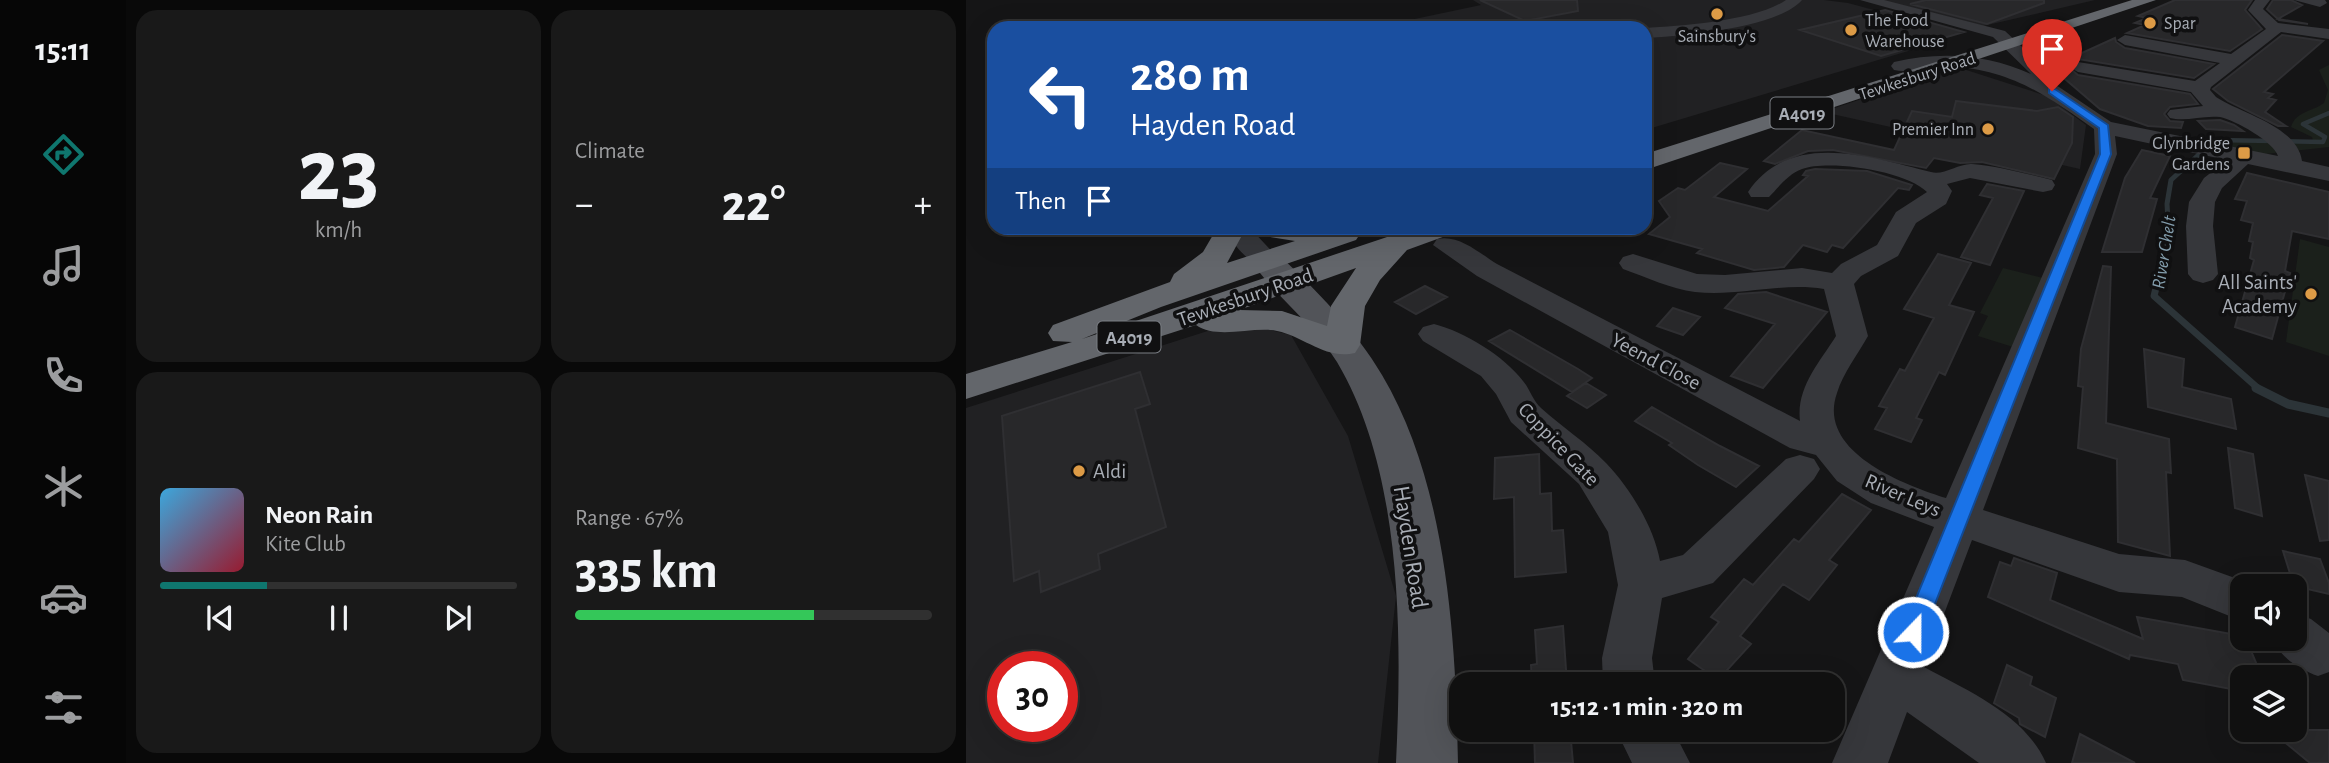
<!DOCTYPE html>
<html lang="en">
<head>
<meta charset="utf-8">
<style>
  body { margin:0; font-family:"Alegreya Sans",sans-serif; background:#191919; color:#f1f3f6; height:100vh; display:flex; flex-direction:column; font-size:26px; white-space:nowrap }
  * { box-sizing:border-box; margin:0 }
  p { font-size:23px; color:#9c9d9f }
  .icon { flex:none; width:38px; height:38px; fill:none; stroke:currentColor; stroke-width:2; stroke-linecap:round; stroke-linejoin:round }
  .map { position:relative; flex:1; overflow:hidden }
  .drawer { display:flex; flex-direction:column; gap:10px; padding:10px; background:#090909; width:840px }
  .drawer>* { flex:none }
  .guide { position:absolute; left:21px; top:21px; width:665px; height:214px; border-radius:21px; box-shadow:0 7px 28px #0002,0 0 0 2px #303030; background:#1a4fa0; color:#fff; overflow:hidden }
  .buttons { position:absolute; left:1264px; top:574px; display:grid; gap:14px }
  .buttons a { display:grid; place-items:center; width:77px; height:77px; border-radius:14px; background:#101010; box-shadow:0 7px 28px #0002,0 0 0 2px #303030; font-size:35px }
  .speed { position:absolute; left:21px; top:651px; display:flex; gap:14px; font-size:35px; font-weight:700; text-align:center }
  .speed>* { display:grid; place-content:center; width:91px; height:91px; border-radius:50%; background:#101010; box-shadow:0 7px 28px #0002,0 0 0 2px #303030; line-height:1 }
  .speed .limit { border:10px solid #d22; background:#fff; color:#111 }
  .pin { position:absolute; display:grid; place-items:center; width:60px; height:60px; color:#fff; margin:-72px -30px; border-radius:50% 50% 50% 0; rotate:-45deg; box-shadow:0 0 7px #0007 }
  .pin .icon { rotate:45deg }
  .me { position:absolute; width:77px; margin:-38px; rotate:22deg; stroke-linejoin:round; filter:drop-shadow(0 0 5px #0008) }
  .turn { display:flex; align-items:center; gap:24px; height:147px; padding:0 28px; font-size:32px }
  .turn .icon { width:91px; height:91px; stroke-width:2.5 }
  .turn b { display:block; font-size:49px; line-height:60px }
  .then { display:flex; align-items:center; height:66px; padding:0 28px; background:#0003; gap:14px; font-size:26px }
  .big { font-size:52px; font-weight:700; line-height:1.1 }
  .drawer .tile { flex:1; display:flex; flex-direction:column; justify-content:center; gap:10px; min-width:0; padding:0 24px; border-radius:21px; background:#191919 }
  .drawer .dial { align-items:center; gap:0 }
  .dial b { font-size:91px; line-height:1 }
  .song { display:flex; align-items:center; gap:21px }
  .cover { width:84px; height:84px; border-radius:10px; background:linear-gradient(135deg,hsl(200 70% 55%),hsl(350 70% 35%)) }
  .played { height:7px; border-radius:4px; background:linear-gradient(90deg,#0f766e 30%,#303030 30%) }
  .keys { display:flex; justify-content:space-around; direction:ltr }
  .heat { display:flex; justify-content:space-between; align-items:center; font-size:38px; direction:ltr }
  .charge { height:10px; border-radius:5px; background:linear-gradient(90deg,#34c759 67%,#303030 0) }
  .drawer .tiles { flex:1; display:grid; gap:10px; grid-template-columns:repeat(2,1fr) }
  .trip { position:absolute; left:483px; top:672px; width:396px; height:70px; border-radius:21px; background:#101010; box-shadow:0 7px 28px #0002,0 0 0 2px #303030; font-weight:700; line-height:70px; text-align:center }
  main { display:flex; flex:1; min-height:0 }
  .tab-bar { display:flex; flex-direction:column; width:126px; justify-content:space-around; align-items:center; background:#060606; color:#9c9d9f }
  .tab-bar .icon { width:49px; height:49px }
  .tab-bar .current { color:#0f766e }
  .tab-bar b { font-size:32px; color:#f1f3f6 }
  .map>svg:first-child { display:block }
</style>
</head>
<body>
<main>
<nav class="tab-bar">
<b>15:11</b>
<svg class="icon current" aria-label="directions" viewBox="0 0 24 24"><path d="M12 3l9 9-9 9-9-9zM9 14v-3h6M13 9l2 2-2 2"/></svg>
<svg class="icon" aria-label="music" viewBox="0 0 24 24"><path d="M9 18V5l10-2v13"/><circle cx="6" cy="18" r="3"/><circle cx="16" cy="16" r="3"/></svg>
<svg class="icon" aria-label="phone" viewBox="0 0 24 24"><path d="M5 4h4l2 5-3 2q2 4 5 5l2-3 5 2v4C11 20 4 13 5 4z"/></svg>
<svg class="icon" aria-label="climate" viewBox="0 0 24 24"><path d="M12 3v18M4 7l16 10M4 17L20 7"/></svg>
<svg class="icon" aria-label="car" viewBox="0 0 24 24"><path d="M5 17H2v-5l4-1 3-4h7l3 4 3 1v5h-3M9 17h6M6 11h13"/><circle cx="7" cy="17" r="2"/><circle cx="17" cy="17" r="2"/></svg>
<svg class="icon" aria-label="filters" viewBox="0 0 24 24"><path d="M4 7h16M4 17h16"/><circle cx="9" cy="7" r="2"/><circle cx="15" cy="17" r="2"/></svg>
</nav>
<section class="drawer">
<div class="tiles">
<div class="tile dial"><b>23</b><p>km/h</p></div>
<div class="tile"><p>Climate</p>
<div class="heat"><a>−</a><b class="big">22°</b><a>+</a></div>
</div>
<div class="tile">
<div class="song"><i class="cover"></i><div><b>Neon Rain</b><p>Kite Club</p></div></div>
<div class="played"></div>
<div class="keys"><svg class="icon" aria-label="previous" viewBox="0 0 24 24"><path d="M18 5L8 12l10 7zM5 5v14"/></svg><svg class="icon" aria-label="pause" viewBox="0 0 24 24"><path d="M8 5v14M16 5v14"/></svg><svg class="icon" aria-label="next" viewBox="0 0 24 24"><path d="M6 5l10 7-10 7zM19 5v14"/></svg></div>
</div>
<div class="tile"><p>Range · 67%</p><b class="big">335 km</b><div class="charge"></div></div>
</div>
</section>
<div class="map">
<svg width="1363" height="763" viewBox="0 0 1363 763">
  <rect width="100%" height="100%" fill="#151516"/>
  <path fill="#212123" fill-rule="evenodd" d="M507 0H858L882 3 967 26 979 40 679 130V28H406L515 5Z
    M915 0H1129L1017 26Z
    M991 67 1081 96 1120 125 1114 169 857 112Z
    M270 322 325 335 382 436 430 596 412 763H0V408ZM37 667H96V726H37Z"/>
  <path fill="#1b201b" d="M1363 65V147L1290 155 1253 146 1274 139 1347 141 1346 137 1325 127C1330 111 1346 112 1358 103L1362 90 1353 70Z
    M1334 239 1363 247V356L1320 342Z
    M1037 268 1089 281 1060 351 1012 336 1022 316 1014 313Z"/>
  <g fill="none" stroke-linecap="round" stroke-linejoin="round">
    <path stroke="#2c3438" stroke-width="4.5" d="M1236 152 1250 140 1357 142 1359 137 1337 124 1363 113"/>
    <path stroke="#2c3438" stroke-width="5" d="M1198 258 1203 237 1201 204 1205 180 1238 150"/>
    <path stroke="#2c3438" stroke-width="7" d="M1198 256 1188 296 1294 390"/>
    <path stroke="#2c3438" stroke-width="9" d="M1290 388 1322 404 1363 413"/>
  </g>
  <path fill="#28282a" stroke="#2f2f32" stroke-width="2" d="M514 0H611L612 11 559 21Z
    M960 0H1078V3L1021 24 944 4Z
    M1209 0H1286L1279 10 1296 29 1264 51 1161 33 1179 25 1169 23 1181 18 1172 16Z
    M1307 0H1325L1336 5 1312 19 1342 24 1313 20 1301 9Z
    M919 10 998 32 915 56 834 30Z
    M1316 35 1357 41 1298 92 1307 94 1302 98 1310 100 1299 112 1320 126H1312L1262 101 1247 89Z
    M1149 38 1150 42 1159 48 1248 64 1228 78 1112 59 1101 66 1112 75 1224 94 1232 104 1204 107 1198 114 1204 121 1217 122 1215 128 1182 126 1134 109 1085 67Z
    M990 101 1071 111 1092 107 1107 117 1106 143 1088 179 1016 162 994 163 968 158 960 168 867 150 842 151 809 164 798 161 836 130 928 150 946 111 986 117Z
    M1254 120 1268 125 1277 131 1240 129 1232 121Z
    M1176 150 1204 156 1184 198 1191 199 1176 252H1136L1159 178Z
    M754 163 781 169 748 197 802 211 842 176 837 175 840 171 849 169 901 171 946 185 943 190 932 188 877 248 866 245 861 252 837 245 818 267 788 270 731 253 736 249 683 234 704 217 693 201 712 188 719 190Z
    M1281 173 1363 192V239L1326 231 1319 271 1324 273 1306 339 1269 327 1288 260 1284 258 1287 242 1283 241 1287 223 1275 220 1281 201 1269 199Z
    M1021 184 1058 191 1024 265 995 257 1027 198 1014 195Z
    M972 254 1005 263 983 305 1008 312 979 375 973 372 950 418 956 420 945 442 909 429 921 408 913 406 934 369 939 371 968 318 938 309Z
    M1137 266 1145 267 1140 423 1203 439 1205 473 1200 472 1204 556 1152 542 1151 459 1112 448 1117 387 1112 386 1115 349Z
    M459 286 481 297 450 314 429 302Z
    M800 292 861 312 797 388 765 376 809 324 759 308 772 294Z
    M707 308 734 317 717 335 691 326Z
    M544 330 612 369 626 378 606 392 523 341Z
    M1178 349 1218 359 1216 387 1265 399 1270 429 1182 407Z
    M174 372 184 404 169 409 200 527 132 554 134 569 75 592 73 571 48 581 36 416Z
    M620 383 640 395 621 408 601 396Z
    M686 407 754 446 793 466 770 487 732 465 703 445 706 443 669 421Z
    M1262 448 1287 454 1296 516 1269 508Z
    M573 454 574 494 585 493 586 531 597 530 600 572 549 577 548 497 528 499 529 458Z
    M1339 475 1363 481V540L1354 541Z
    M876 494 905 510 863 560 871 565 843 600 817 584 774 636 785 644 752 680 722 659 753 622 745 617 778 579 787 585 828 539 833 542Z
    M1317 551 1354 559 1363 583V594L1328 586Z
    M1048 558 1091 573 1084 600 1177 639 1171 617 1276 636 1280 639 1296 677H1276V691L1217 680 1212 664 1164 655 1163 659 1022 597 1034 562 1045 566Z
    M597 626 601 684H566L565 665 571 664 569 630Z
    M1041 665 1066 677 1064 685 1090 698 1079 737 1054 724 1053 718 1028 703Z
    M568 730H604L607 763H569Z
    M1304 730H1363V763H1344Z
    M1114 734 1169 763H1106Z"/>
  <g fill="none" stroke-linecap="round" stroke-linejoin="round">
    <path fill="#36373b" fill-rule="evenodd" d="M820 0H836C812 28 716 36 679 38V28C717 26 789 21 820 0Z
      M894 0H918L1039 31 1080 69 1083 73 1074 78 1093 87 1145 122 1312 156C1308 142 1269 120 1254 117 1237 115 1220 122 1204 118L1201 114 1204 110 1237 106 1225 92 1112 72 1103 67 1112 62 1229 81 1254 63 1159 45 1151 40 1159 35 1265 54 1300 29 1282 10 1289 0H1304L1297 9 1312 23 1363 29V39L1315 32 1245 87 1244 90 1250 97C1276 114 1331 126 1336 161L1363 167V181L1282 164 1256 188 1249 202 1247 226 1252 274 1247 280 1237 283 1227 280 1222 274 1220 226 1223 202 1238 178 1261 160 1149 136 1151 154 1017 510 1153 554 1219 560 1291 586H1276V621L1216 597 1153 592 1006 540 958 667C1001 690 1060 716 1080 763H1013L941 712 922 763H866L968 527 905 503 871 481 850 455 824 448 511 276 467 245 471 239C493 234 513 253 531 264L834 421C830 388 853 363 870 336L858 289C815 282 772 297 729 292 705 289 680 277 657 269L653 263 657 257 667 254 731 274 759 275 836 268 866 273 875 264 911 245 930 212 961 192C941 171 863 159 836 169 822 174 812 188 803 197H785L782 192C825 129 904 157 965 172 977 176 993 163 1006 164 1032 166 1061 174 1086 180L1089 185 1086 190 1077 192 1004 178 981 184 986 191 980 204 950 223 932 256 895 276 888 284 902 336C892 354 877 373 871 393 850 452 939 485 980 498L1129 154 1128 129C1077 93 1045 70 981 66 964 65 945 74 928 70L925 66 928 62C975 51 1021 54 1065 74L1027 37Z
      M1328 0H1359L1361 3 1354 7Z
      M257 228H284L315 261 311 267C288 273 269 246 257 228Z
      M468 324C499 332 538 356 557 381 564 389 567 401 575 408 596 427 621 443 640 463 664 488 688 527 694 561L717 555 820 459 834 455 848 459 854 469 848 479 747 583 696 598 686 658 689 684H637L636 658 652 585 642 532 613 484 545 422 530 394 515 376 457 341 452 334 457 327Z
      M1328 613 1345 619 1363 633V672L1352 676C1333 669 1315 658 1306 639H1328Z
      M650 730H707L724 763H666Z"/>
    <path fill="#525459" fill-rule="evenodd" d="M301 252 312 254C351 291 389 329 416 375 481 484 490 639 492 763H430C436 638 437 473 371 362 348 324 310 297 285 261L290 254Z"/>
    <path fill="#63666b" fill-rule="evenodd" d="M1166 0H1190L679 170V154Z
      M251 228H280L261 263 329 241 286 234 282 228H389L394 234 390 240 195 307 116 339 448 228H490L485 234 441 250 414 280 399 306 394 345 389 353C360 360 339 337 311 331 287 326 251 340 230 325L0 399V374L106 342 87 341 82 333 87 325 204 282 208 274 237 252ZM390 268 365 306 361 326 316 311 273 310Z"/>
  </g>
  <path fill="#1a73e8" stroke="#114b97" stroke-width="2" d="M1083 89H1089L1142 125 1145 154 958 632 955 639 947 642 939 639 936 632 1134 154 1133 128 1083 93Z"/>
  <g fill="#dd9b46" stroke="#101011" stroke-width="2.5">
    <circle cx="751" cy="14" r="7"/>
    <circle cx="1184" cy="23" r="7"/>
    <circle cx="885" cy="30" r="7"/>
    <circle cx="1022" cy="129" r="7"/>
    <rect x="1271" y="146" width="14" height="14" rx="3.5"/>
    <circle cx="1345" cy="294" r="7"/>
    <circle cx="113" cy="471" r="7"/>
  </g>
  <g text-anchor="middle" stroke-width="7" stroke-linejoin="round" paint-order="stroke">
    <g font-size="18" fill="#a8adb5" stroke="#101011" text-anchor="start">
      <text x="899" y="26">The Food<tspan x="899" dy="21">Warehouse</tspan></text>
      <text x="1198" y="29">Spar</text>
      <text x="751" y="42" text-anchor="middle">Sainsbury's</text>
      <text x="1008" y="135" text-anchor="end">Premier Inn</text>
      <text x="1264" y="149" text-anchor="end">Glynbridge<tspan x="1264" dy="21">Gardens</tspan></text>
    </g>
    <g font-size="18" fill="#a8adb5" stroke="#101011">
      <text transform="translate(951 76) rotate(-18)" y="6">Tewkesbury Road</text>
    </g>
    <g fill="#101011" stroke="#7a7e84" stroke-width="2">
      <rect x="804.5" y="97.5" width="63" height="31" rx="5"/>
      <rect x="131.5" y="321.5" width="63" height="31" rx="5"/>
    </g>
    <g font-size="19" font-weight="bold" fill="#a8adb5">
      <text x="836" y="120">A4019</text>
      <text x="163" y="344">A4019</text>
    </g>
    <g font-size="19" font-style="italic" fill="#839dac" stroke="#101011">
      <text transform="translate(1197 252) rotate(-81)" y="7">River Chelt</text>
    </g>
    <g font-size="21" fill="#a8adb5" stroke="#101011" text-anchor="end">
      <text x="1331" y="289">All Saints'<tspan x="1331" dy="24">Academy</tspan></text>
      <text x="127" y="478" text-anchor="start">Aldi</text>
    </g>
    <g font-size="21" fill="#a8adb5" stroke="#101011">
      <text transform="translate(279 297) rotate(-19)" y="7">Tewkesbury Road</text>
      <text transform="translate(690 361) rotate(28)" y="7">Yeend Close</text>
      <text transform="translate(593 444) rotate(46)" y="7">Coppice Gate</text>
      <text transform="translate(937 495) rotate(23)" y="7">River Leys</text>
    </g>
    <g font-size="24" fill="#a8adb5" stroke="#101011">
      <text transform="translate(445 547) rotate(81)" y="8">Hayden Road</text>
    </g>
  </g>
</svg>
<div class="buttons">
<a><svg class="icon" aria-label="sound" viewBox="0 0 24 24"><path d="M4 9h4l5-4v14l-5-4H4zM17 9q2 3 0 6"/></svg></a>
<a><svg class="icon" aria-label="layers" viewBox="0 0 24 24"><path d="M12 4l9 5-9 5-9-5zM3 14l9 5 9-5"/></svg></a>
</div>
<div class="speed"><div class="limit">30</div></div>
<div class="pin" style="left:1086px;top:91px;background:#d93025"><svg class="icon" aria-label="arrive" viewBox="0 0 24 24"><path d="M6 21V4h12l-3 4 3 4H6"/></svg></div>
<svg class="me" style="left:947px;top:632px" viewBox="-20 -20 40 40"><circle r="17" fill="#1a73e8" stroke="#fff" stroke-width="3"/><path d="M0-11L8 9 0 5-8 9z" fill="#fff"/></svg>
<div class="trip">15:12 · 1 min · 320 m</div>
<div class="guide">
<div class="turn"><svg class="icon" aria-label="left" viewBox="0 0 24 24"><path d="M17 20v-9H6M10 6l-5 5 5 5"/></svg><div><b>280 m</b>Hayden Road</div></div>
<div class="then">Then<svg class="icon" aria-label="arrive" viewBox="0 0 24 24"><path d="M6 21V4h12l-3 4 3 4H6"/></svg></div>
</div>
</div>
</main>
</body>
</html>
